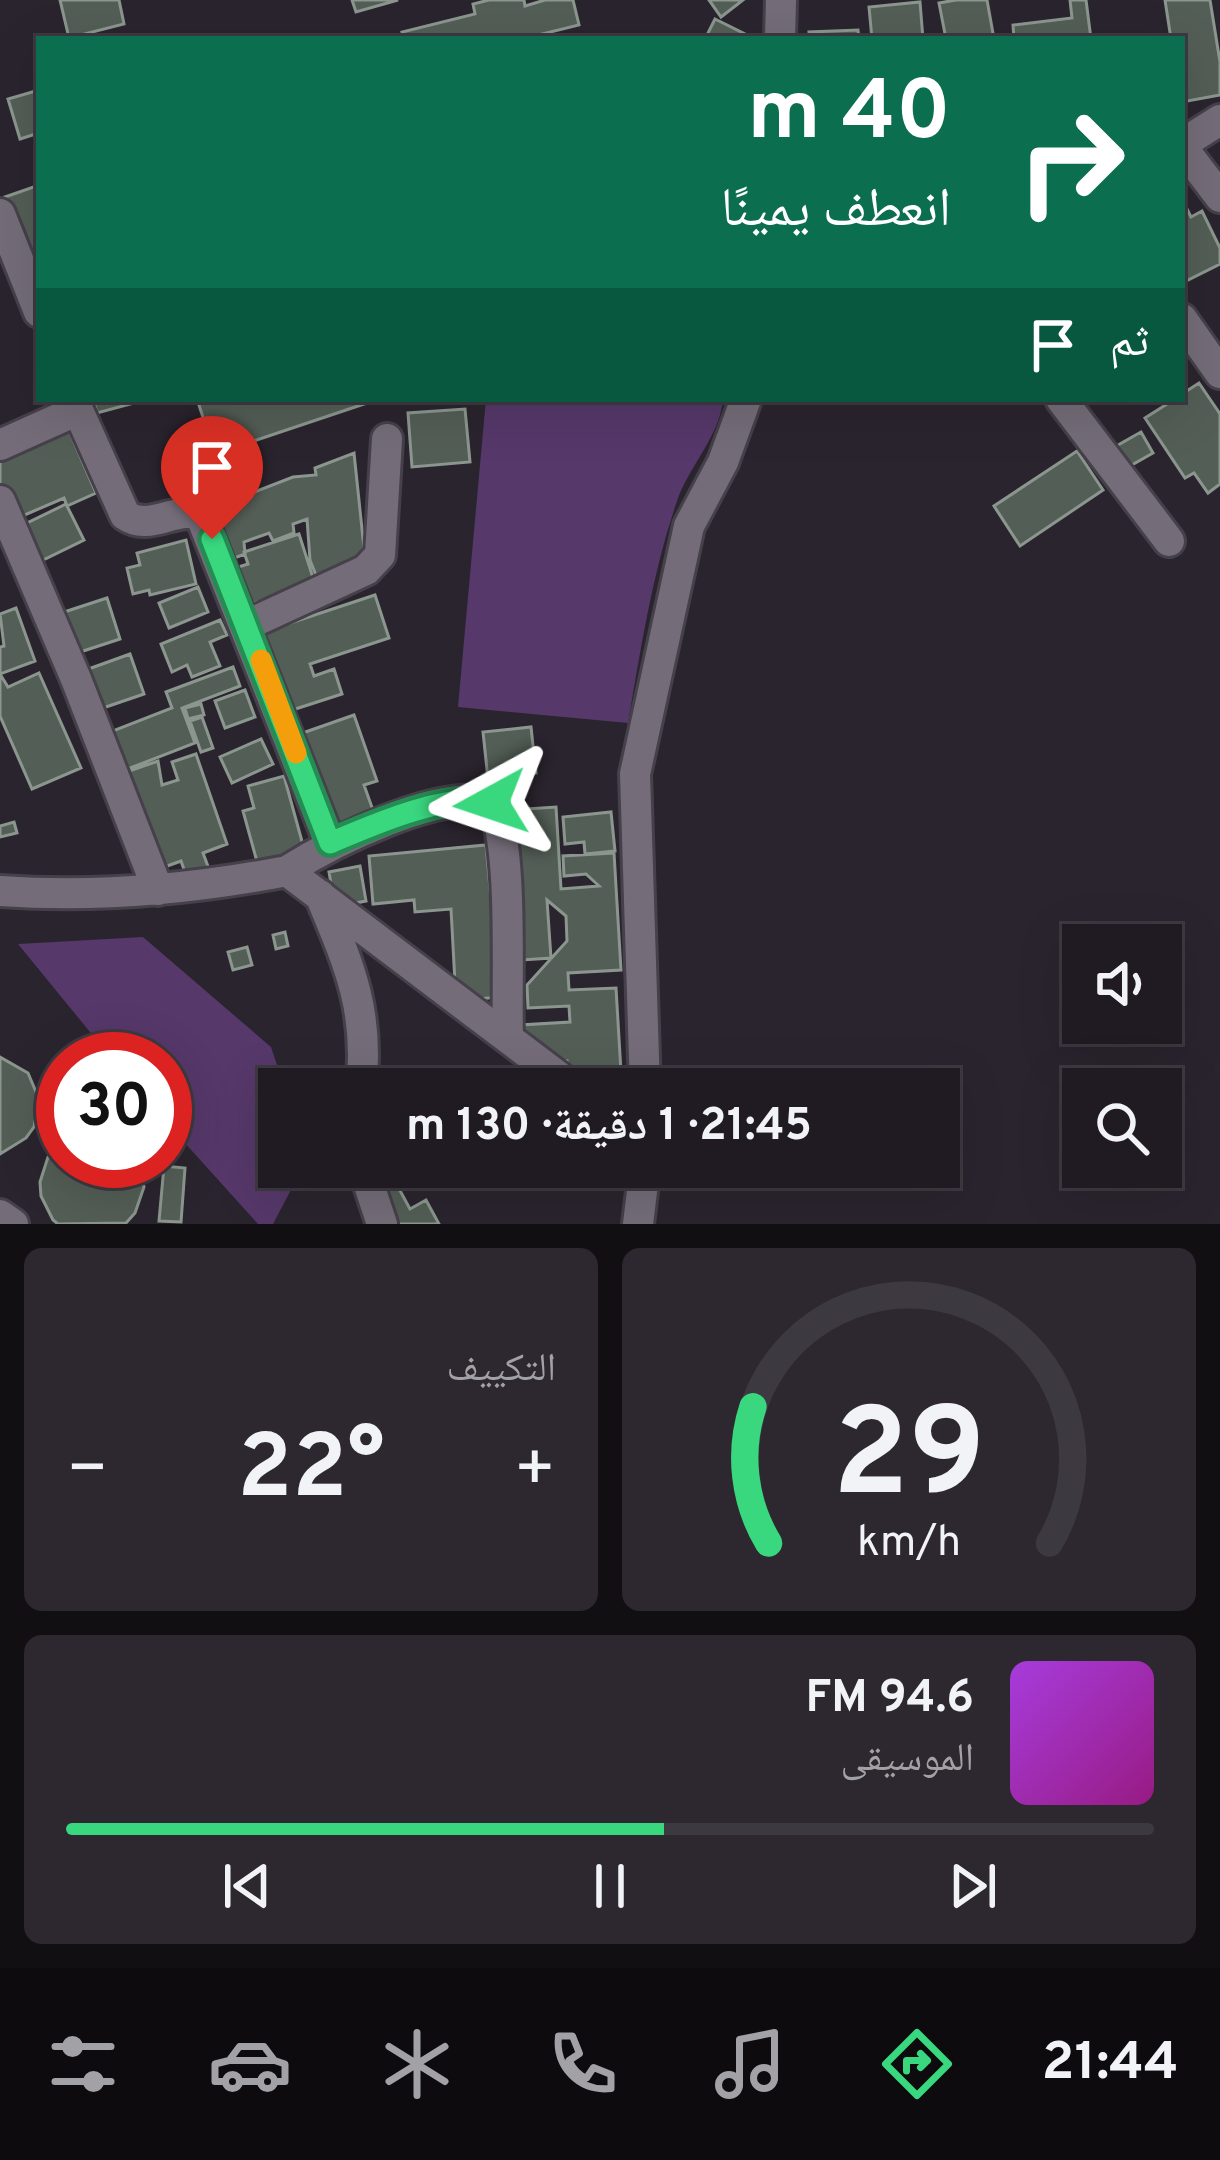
<!DOCTYPE html>
<html lang="ar">
<head>
<meta charset="utf-8">
<style>
  body { margin:0; font-family:Overpass,"Noto Naskh Arabic",sans-serif; background:#2d282f; color:#f1f3f6; direction:rtl; height:100vh; display:flex; flex-direction:column; font-size:45px; white-space:nowrap }
  * { box-sizing:border-box; margin:0 }
  p { font-size:39px; color:#a2a1a5 }
  .icon { flex:none; width:66px; height:66px; fill:none; stroke:currentColor; stroke-width:2; stroke-linecap:round; stroke-linejoin:round }
  .map { position:relative; height:1224px; overflow:hidden; direction:ltr }
  .panel { display:flex; flex-direction:column; gap:24px; padding:24px; background:#120f13; flex:1 }
  .panel>* { flex:none }
  .top-card { position:absolute; left:36px; top:36px; width:1149px; height:366px; border-radius:0px; box-shadow:0 12px 48px #0002,0 0 0 3px #3d3940; direction:rtl; background:#0b6e4f; color:#fff; overflow:hidden }
  .fabs { position:absolute; left:1062px; top:924px; display:grid; gap:24px }
  .fabs a { display:grid; place-items:center; width:120px; height:120px; border-radius:0px; background:#201b22; box-shadow:0 12px 48px #0002,0 0 0 3px #3d3940; font-size:60px }
  .speed { position:absolute; left:36px; top:1032px; display:flex; gap:24px; font-size:60px; font-weight:700; text-align:center }
  .speed>* { display:grid; place-content:center; width:156px; height:156px; border-radius:50%; background:#201b22; box-shadow:0 12px 48px #0002,0 0 0 3px #3d3940; line-height:1 }
  .speed .limit { border:18px solid #d22; background:#fff; color:#111 }
  .pin { position:absolute; display:grid; place-items:center; width:102px; height:102px; color:#fff; margin:-123px -51px; border-radius:50% 50% 50% 0; rotate:-45deg; box-shadow:0 0 12px #0007 }
  .pin .icon { rotate:45deg }
  .me { position:absolute; width:132px; margin:-66px; rotate:265deg; stroke-linejoin:round; filter:drop-shadow(0 0 9px #0008) }
  .turn { display:flex; align-items:center; gap:42px; height:252px; padding:0 36px; font-size:54px }
  .turn .icon { width:156px; height:156px; stroke-width:2.5 }
  .turn b { display:block; font-size:84px; line-height:102px }
  .then { display:flex; align-items:center; height:114px; padding:0 36px; background:#0003; gap:24px; font-size:45px }
  .big { font-size:90px; font-weight:700; line-height:1.1 }
  .panel .card { flex:1; display:flex; flex-direction:column; justify-content:center; gap:18px; min-width:0; padding:0 42px; border-radius:18px; background:#2d282f }
  .panel .dial { align-items:center; gap:0 }
  .dial svg { height:312px; overflow:visible; fill:none; stroke:#3d3940; stroke-width:7; stroke-linecap:round; text-anchor:middle }
  .dial text { fill:#f1f3f6; stroke:none }
  .song { display:flex; align-items:center; gap:36px }
  .cover { width:144px; height:144px; border-radius:18px; background:linear-gradient(135deg,hsl(280 70% 55%),hsl(310 70% 35%)) }
  .played { height:12px; border-radius:6px; background:linear-gradient(90deg,#39d87f 55%,#3d3940 55%) }
  .keys { display:flex; justify-content:space-around; direction:ltr }
  .heat { display:flex; justify-content:space-between; align-items:center; font-size:66px; direction:ltr }
  .panel .tiles { flex:1; display:grid; gap:24px; grid-template-columns:1fr 1fr }
  .card:last-child { grid-column:span 2 }
  .trip { position:absolute; left:258px; top:1068px; width:702px; height:120px; border-radius:0px; background:#201b22; box-shadow:0 12px 48px #0002,0 0 0 3px #3d3940; font-weight:700; line-height:120px; text-align:center; direction:rtl }
  .dock { display:flex; height:192px; justify-content:space-around; align-items:center; background:#0d0b0e; color:#a2a1a5 }
  .dock .icon { width:84px; height:84px }
  .dock .current { color:#39d87f }
  .dock b { font-size:54px; color:#f1f3f6 }
  .map>svg:first-child { display:block }
</style>
</head>
<body>
<div class="map">
<svg width="1220" height="1224" viewBox="0 0 1220 1224">
  <rect width="100%" height="100%" fill="#2a242e"/>
  <path fill="#56386a" d="M486 399H723C720 436 689 466 677 501 652 574 641 648 628 723L458 707Z
    M143 937 271 1047 285 1089H279V1167H303L273 1224H258L165 1121V1059H112L18 944Z"/>
  <path fill="#535e56" stroke="#8b978e" stroke-width="3" d="M60 0H119L124 24 69 38Z
    M352 0H398L356 12Z
    M489 0H524L525 6 545 0H573L579 25 522 39H404L402 32 475 14 473 4Z
    M709 0H743L721 17Z
    M956 0H987L994 39H946L939 3Z
    M1070 0H1086L1091 39H1014L1013 25 1072 18Z
    M1165 0H1210L1220 62V95L1182 102V39H1171Z
    M920 2 923 39H872L869 7Z
    M715 19 747 35 745 39H705Z
    M858 30 859 39H810L809 32Z
    M39 90V133L20 139 8 99Z
    M39 185V259L29 263 5 197Z
    M1182 199 1191 217 1202 211 1220 248V264L1182 283Z
    M1199 383 1220 414V484L1208 493 1194 473 1185 478 1145 418 1175 399H1182V394Z
    M93 399H137L138 402 97 413Z
    M197 399H379L215 454Z
    M465 409 470 462 412 467 408 413Z
    M67 426 96 493 67 506 64 498 13 520 0 489V455Z
    M1141 432 1153 453 1123 470 1111 449Z
    M1077 451 1103 490 1020 546 994 506Z
    M354 453 366 567 319 583 310 560 307 519 293 524 294 533 273 541 269 533 244 542 245 554 224 562 205 511 293 477 316 475 315 468Z
    M66 504 84 540 39 562 21 526Z
    M299 534 315 584 241 607 229 570 248 564 244 552Z
    M186 540 196 584 150 595 149 590 133 594 127 568 140 565 137 553Z
    M198 587 208 612 169 628 159 603Z
    M375 595 389 638 310 664 314 676 334 669 342 694 283 713 257 634Z
    M107 598 120 639 71 655 58 614Z
    M16 608 35 661 0 674V647L4 646 0 614Z
    M220 620 227 635 210 642 220 666 192 677 187 665 172 672 161 644Z
    M130 654 144 694 97 710 83 671Z
    M233 667 240 686 182 708 195 743 125 770 110 732 172 708 166 692Z
    M39 673 81 768 32 789 0 716V674L8 687Z
    M245 690 255 717 225 728 215 701Z
    M201 704 204 715 188 719 185 708Z
    M354 715 377 781 364 785 374 813 326 830 294 736Z
    M202 717 213 748 201 752 190 721Z
    M531 727 536 773 488 779 483 732Z
    M261 739 273 764 232 783 220 757Z
    M196 754 227 844 203 853 209 869 187 878 181 861 159 869 126 772 158 761 162 785 178 780 172 762Z
    M284 776 306 856 259 869 243 811 254 808 248 786Z
    M556 807 561 889 599 886 586 874 564 876 563 856 614 853 621 970 568 973 569 990 616 988 622 1089H591V1082L568 1083 567 1061 544 1063 521 1042 520 1025 570 1022 569 1006 528 1008 527 985 567 941 566 916 547 900 551 958 522 960 512 810Z
    M611 812 615 851 585 854 584 842 565 844 563 817Z
    M14 822 17 833 0 837V826Z
    M486 845 500 997 456 1001 451 909 415 912 414 900 373 904 369 856Z
    M360 866 366 901 335 907 329 872Z
    M285 932 288 946 276 949 273 935Z
    M247 947 252 965 233 970 228 952Z
    M0 1057 28 1073 39 1099 34 1127 26 1138 0 1154Z
    M63 1142V1161H138L144 1187 135 1213 126 1223 58 1224 53 1220 41 1196 40 1182 48 1157Z
    M164 1166 185 1168 181 1222 159 1221Z
    M391 1174 410 1209 426 1200 439 1224H381L362 1190Z"/>
  <g fill="none" stroke-linecap="round" stroke-linejoin="round">
    <g stroke="#454049" stroke-width="36">
      <path id="minor" d="M780 39 781 0
        M1182 144 1220 120
        M1182 147 1220 197
        M0 214 39 312
        M1182 319 1220 373
        M73 399 125 515C149 532 174 507 200 514L330 843
        M1061 399 1169 541
        M0 445 78 410
        M0 501 76 679 158 890
        M247 625 366 570 380 555 387 439
        M287 871C331 843 439 788 492 803 514 844 506 985 508 1038
        M0 891C96 898 193 889 287 871L575 1089
        M320 895C349 965 370 1011 361 1089
        M645 1089 635 774 689 526 723 462 746 399
        M363 1167 382 1224
        M0 1215 13 1224
        M638 1224 645 1167"/>
    </g>
    <use href="#minor" stroke="#746d79" stroke-width="30"/>
  </g>
  <g fill="none" stroke-linecap="round" stroke-linejoin="round">
    <g stroke="#258c53" stroke-width="30">
      <path id="route" d="M212 539 330 843C370 826 448 791 491 803"/>
    </g>
    <use href="#route" stroke="#39d87f" stroke-width="21"/>
    <path stroke="#f59e0b" stroke-width="21" d="M261 660 296 753"/>
  </g>
</svg>
<div class="fabs">
<a><svg class="icon" aria-label="sound" viewBox="0 0 24 24"><path d="M4 9h4l5-4v14l-5-4H4zM17 9q2 3 0 6"/></svg></a>
<a><svg class="icon" aria-label="search" viewBox="0 0 24 24"><circle cx="10" cy="10" r="6"/><path d="M15 15l6 6"/></svg></a>
</div>
<div class="speed"><div class="limit">30</div></div>
<div class="pin" style="left:212px;top:539px;background:#d93025"><svg class="icon" aria-label="arrive" viewBox="0 0 24 24"><path d="M6 21V4h12l-3 4 3 4H6"/></svg></div>
<svg class="me" style="left:491px;top:803px" viewBox="-20 -20 40 40"><path d="M0-17L14 15 0 8-14 15z" fill="#39d87f" stroke="#fff" stroke-width="4"/></svg>
<div class="trip">21:45 · 1 دقيقة · 130 m</div>
<div class="top-card">
<div class="turn"><svg class="icon" aria-label="right" viewBox="0 0 24 24"><path d="M7 20v-9h11M14 6l5 5-5 5"/></svg><div><b>40 m</b>انعطف يمينًا</div></div>
<div class="then">ثم<svg class="icon" aria-label="arrive" viewBox="0 0 24 24"><path d="M6 21V4h12l-3 4 3 4H6"/></svg></div>
</div>
</div>
<section class="panel">
<div class="tiles">
<div class="card dial"><svg viewBox="0 0 100 80">
<path d="M14 69A42 42 0 1 1 86 69"/>
<path d="M14 69A42 42 0 0 1 10 34" stroke="#39d87f"/>
<text x="50" y="56" font-size="32" font-weight="700">29</text>
<text x="50" y="72" font-size="11">km/h</text>
</svg></div>
<div class="card"><p>التكييف</p>
<div class="heat"><a>−</a><b class="big">22°</b><a>+</a></div>
</div>
<div class="card">
<div class="song"><i class="cover"></i><div><b>94.6 FM</b><p>الموسيقى</p></div></div>
<div class="played"></div>
<div class="keys"><svg class="icon" aria-label="previous" viewBox="0 0 24 24"><path d="M18 5L8 12l10 7zM5 5v14"/></svg><svg class="icon" aria-label="pause" viewBox="0 0 24 24"><path d="M8 5v14M16 5v14"/></svg><svg class="icon" aria-label="next" viewBox="0 0 24 24"><path d="M6 5l10 7-10 7zM19 5v14"/></svg></div>
</div>
</div>
</section>
<nav class="dock">
<b>21:44</b>
<svg class="icon current" aria-label="directions" viewBox="0 0 24 24"><path d="M12 3l9 9-9 9-9-9zM9 14v-3h6M13 9l2 2-2 2"/></svg>
<svg class="icon" aria-label="music" viewBox="0 0 24 24"><path d="M9 18V5l10-2v13"/><circle cx="6" cy="18" r="3"/><circle cx="16" cy="16" r="3"/></svg>
<svg class="icon" aria-label="phone" viewBox="0 0 24 24"><path d="M5 4h4l2 5-3 2q2 4 5 5l2-3 5 2v4C11 20 4 13 5 4z"/></svg>
<svg class="icon" aria-label="climate" viewBox="0 0 24 24"><path d="M12 3v18M4 7l16 10M4 17L20 7"/></svg>
<svg class="icon" aria-label="car" viewBox="0 0 24 24"><path d="M5 17H2v-5l4-1 3-4h7l3 4 3 1v5h-3M9 17h6M6 11h13"/><circle cx="7" cy="17" r="2"/><circle cx="17" cy="17" r="2"/></svg>
<svg class="icon" aria-label="filters" viewBox="0 0 24 24"><path d="M4 7h16M4 17h16"/><circle cx="9" cy="7" r="2"/><circle cx="15" cy="17" r="2"/></svg>
</nav>
</body>
</html>
